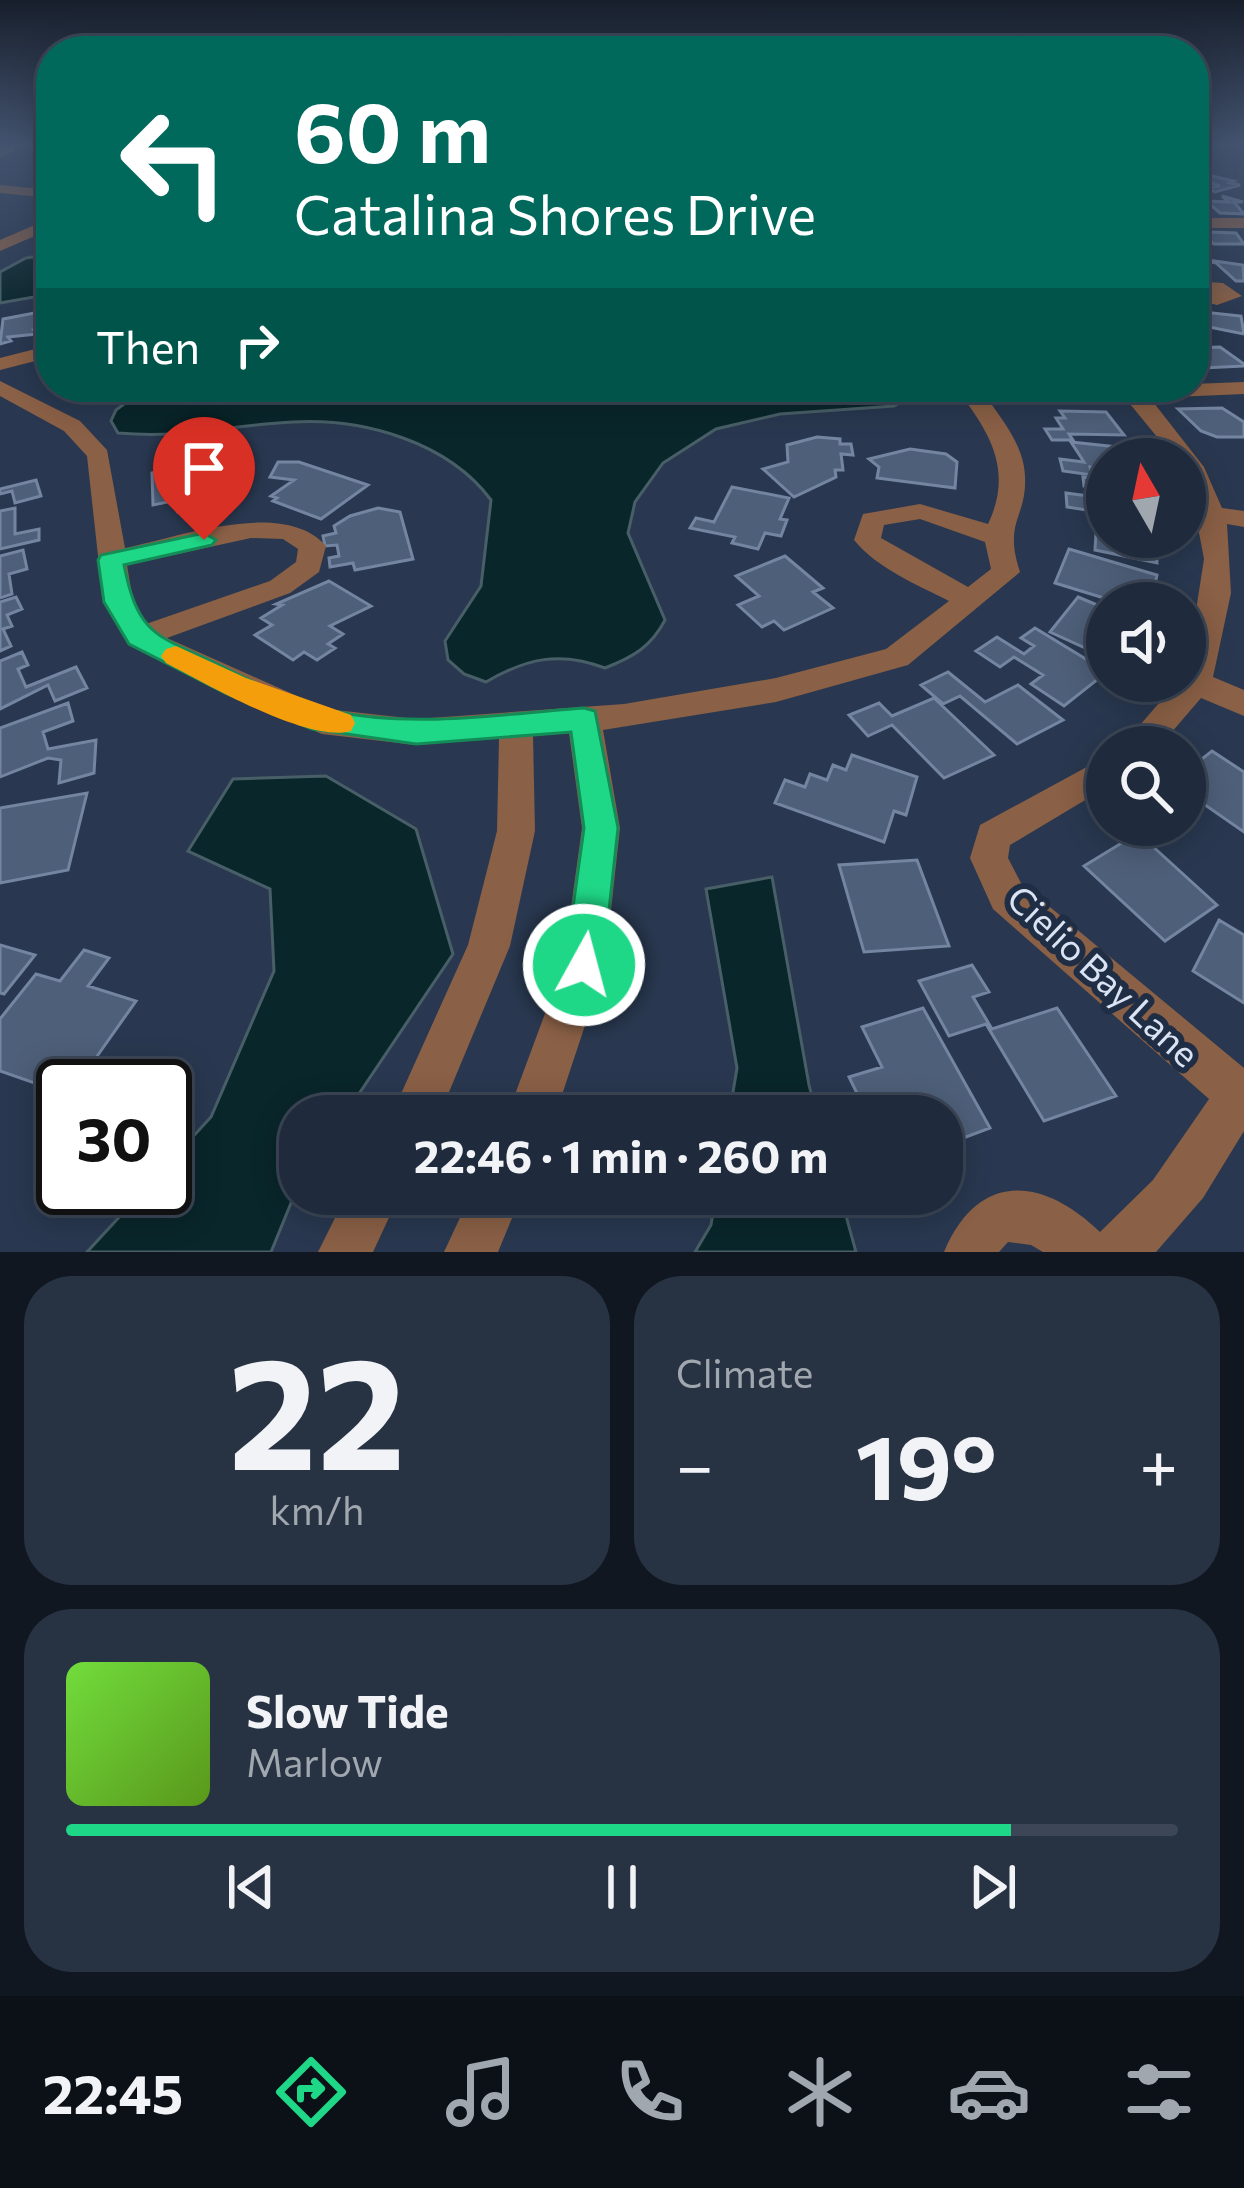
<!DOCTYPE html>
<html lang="en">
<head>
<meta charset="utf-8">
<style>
  body { margin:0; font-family:Commissioner,sans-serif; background:#273243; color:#f1f3f6; height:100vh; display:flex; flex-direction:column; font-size:45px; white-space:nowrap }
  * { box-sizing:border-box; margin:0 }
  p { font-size:39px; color:#a1a7af }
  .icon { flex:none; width:66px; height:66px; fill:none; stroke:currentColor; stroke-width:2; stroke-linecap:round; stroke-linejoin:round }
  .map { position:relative; height:1252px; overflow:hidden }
  .sheet { display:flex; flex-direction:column; gap:24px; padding:24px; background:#111721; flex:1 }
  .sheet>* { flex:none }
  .hud { position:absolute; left:36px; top:36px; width:1173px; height:366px; border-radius:48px; box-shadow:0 6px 30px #0003,0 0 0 3px #3c4656; background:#00695c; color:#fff; overflow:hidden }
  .needle { width:78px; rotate:351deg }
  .controls { position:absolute; left:1086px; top:438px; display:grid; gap:24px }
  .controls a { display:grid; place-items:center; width:120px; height:120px; border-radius:50%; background:#1f2a3c; box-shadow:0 6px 30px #0003,0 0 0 3px #3c4656; font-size:60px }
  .speed { position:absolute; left:36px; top:1059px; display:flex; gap:24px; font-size:60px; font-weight:700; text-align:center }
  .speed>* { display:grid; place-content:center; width:156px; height:156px; border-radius:50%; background:#1f2a3c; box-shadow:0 6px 30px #0003,0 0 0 3px #3c4656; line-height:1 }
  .speed .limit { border:6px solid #111; border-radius:18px; background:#fff; color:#111 }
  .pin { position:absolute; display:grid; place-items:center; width:102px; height:102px; color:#fff; margin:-123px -51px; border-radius:50% 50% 50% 0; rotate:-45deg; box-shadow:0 0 12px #0007 }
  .pin .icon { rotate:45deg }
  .me { position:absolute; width:132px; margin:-66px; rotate:7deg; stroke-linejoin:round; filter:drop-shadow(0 0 9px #0008) }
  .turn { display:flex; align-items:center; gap:42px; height:252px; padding:0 60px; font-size:54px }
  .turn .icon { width:156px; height:156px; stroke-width:2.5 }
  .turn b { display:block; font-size:84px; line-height:102px }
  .then { display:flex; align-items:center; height:114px; padding:0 60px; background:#0003; gap:24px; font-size:45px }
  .big { font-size:90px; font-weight:700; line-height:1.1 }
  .sheet .tile { flex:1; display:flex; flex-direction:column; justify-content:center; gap:18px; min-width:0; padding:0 42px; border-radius:48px; background:#273243 }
  .sheet .dial { align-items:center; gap:0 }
  .dial b { font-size:156px; line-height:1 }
  .song { display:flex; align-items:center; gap:36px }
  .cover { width:144px; height:144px; border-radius:18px; background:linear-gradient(135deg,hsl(100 70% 55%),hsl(90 70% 35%)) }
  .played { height:12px; border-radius:6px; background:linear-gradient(90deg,#1fd887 85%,#3c4656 85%) }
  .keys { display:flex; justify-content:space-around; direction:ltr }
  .heat { display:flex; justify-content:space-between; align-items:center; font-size:66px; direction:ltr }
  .sheet .tiles { flex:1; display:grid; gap:24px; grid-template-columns:1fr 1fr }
  .tile:last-child { grid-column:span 2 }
  .trip { position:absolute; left:279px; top:1095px; width:684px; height:120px; border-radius:48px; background:#1f2a3c; box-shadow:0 6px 30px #0003,0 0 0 3px #3c4656; font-weight:700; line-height:120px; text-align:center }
  .tab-bar { display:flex; height:192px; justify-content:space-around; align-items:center; background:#0c1118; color:#a1a7af }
  .tab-bar .icon { width:84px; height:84px }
  .tab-bar .on { color:#1fd887 }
  .tab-bar b { font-size:54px; color:#f1f3f6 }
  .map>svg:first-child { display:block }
</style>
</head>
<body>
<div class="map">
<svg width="1244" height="1252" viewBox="0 0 1244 1252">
  <rect width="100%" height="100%" fill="#293850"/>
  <path fill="#09262b" stroke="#485f67" stroke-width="3" d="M51 254V294L0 303V272L26 258Z
    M147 387H902L905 391 903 401 894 406 780 414 716 429 663 463 635 502 628 533 665 620C651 647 633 657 605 668 560 651 527 658 486 682L464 674 448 660 445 641 481 586 491 500C448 442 364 418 293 422 229 425 185 439 118 433L111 421 116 410Z
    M326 776 416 829 453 954 344 1116H300V1181L271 1252H87L146 1188H165V1167L211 1117 274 971 270 889 188 851 233 779Z
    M772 877 809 1085 817 1116H729L737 1068 706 889Z
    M716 1194H840L856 1252H695L711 1225Z"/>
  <path fill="#4e5f79" stroke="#7385a1" stroke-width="3" d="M1212 176 1234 181 1230 183 1240 185 1215 192 1207 188 1220 186 1197 179Z
    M1222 196 1243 202H1234L1244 214 1220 213 1206 201 1229 202Z
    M1209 232 1236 233 1244 244H1214L1201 234Z
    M1194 258 1243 265 1244 281H1236L1216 263Z
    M1194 311 1241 316 1244 334 1194 324Z
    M40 312 51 329 34 330 37 334 8 337 11 341 0 344 3 319Z
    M1220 347 1244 364V366L1203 368 1194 361V348Z
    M1222 408 1244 422V437H1217L1201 431 1178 409Z
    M1060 411 1106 412 1124 435 1069 434 1073 440H1052L1045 429H1063L1056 418H1065Z
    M817 437 840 439V444H851L853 455 841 454 843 470H835L836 477 794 497 763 469 788 462 787 445Z
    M1071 442 1136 449 1139 459H1107V469L1090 467 1092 475 1063 471 1060 459 1084 462Z
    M910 449 946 454 957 462 955 488 877 478 879 467 869 459Z
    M278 462H299L368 485 321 519 273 501 277 498 271 496 294 480 270 477Z
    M192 465 196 475 248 465 246 492 198 502 199 508 178 512 177 500 153 505 152 473Z
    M1083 477 1107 481V505L1092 503 1093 511 1067 507 1066 493 1096 497 1095 487 1084 486Z
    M36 480 41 496 15 503 12 491 0 494V489Z
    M732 487 789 498 780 519 787 520 781 536 765 533 758 549 732 543 735 537 690 528 696 518 714 522Z
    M15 508V534L39 529V540L0 549V511Z
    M378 508 400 512 413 559 355 570 353 563 330 567 329 558 339 556 337 545 325 546 323 536 336 533 334 526 350 516Z
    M1097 515 1107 517V537H1156L1157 563 1095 550Z
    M1069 549 1157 575 1151 600 1127 593 1120 603 1055 583Z
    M23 550 27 569 9 574 12 594 0 598V556Z
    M785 556 823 588 813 592 833 608 784 630 774 621 762 627 738 605 759 596 736 576Z
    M329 581 371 606 330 626 343 634 328 644 335 648 317 660 304 652 293 660 255 635 272 625 261 618 282 605 276 604Z
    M16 597 22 609 7 615 12 626 3 629 11 646 0 651V602Z
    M1078 597 1107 609V658L1050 632Z
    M1035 628 1107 672 1064 706 1031 684 1043 675 1014 657 1000 667 976 651 997 637 1024 654 1034 646 1021 638Z
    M22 652 28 665 18 669 26 687 76 667 87 688 55 701 48 685 0 709V661Z
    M948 672 985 702 1018 685 1063 720 1017 744 960 696 943 704 921 685Z
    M934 698 994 755 944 778 892 725 868 736 849 715 879 703 892 716Z
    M68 703 73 721 43 732 48 749 96 740 94 773 59 783 61 760 48 758 0 777V728Z
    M1212 751 1244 772V832L1185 791V772Z
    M852 755 917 777 906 815 894 811 884 842 775 803 785 780 805 787 810 774 827 780 833 765 846 770Z
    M87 793 68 870 0 883V808Z
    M1138 833 1217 905 1165 941 1084 866Z
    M917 860 949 946 864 952 839 865Z
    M1219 920 1244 935V1003L1193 971Z
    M0 945 35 955 4 994 0 993Z
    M84 950 109 958 88 986 136 1001 76 1086H63V1093L0 1071V1019L36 974 60 981Z
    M972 965 989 992 973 997 992 1029 1057 1008 1116 1096 1044 1121 986 1024 949 1036 919 981Z
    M923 1008 990 1128 942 1146V1116H868L849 1077 882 1067 862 1027Z"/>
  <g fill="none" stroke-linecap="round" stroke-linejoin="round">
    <path fill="#8a6046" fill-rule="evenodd" d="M9 145H25L0 158V149Z
      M0 185 51 190V198L0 193Z
      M51 218V229L0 251V240Z
      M1194 218H1244V228H1194Z
      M1194 281 1223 283 1242 296 1217 305 1194 299Z
      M51 345V357L0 370V358Z
      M0 381 80 421 107 450 125 548C179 537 284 498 326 546L319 572 290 593 167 638 326 709 416 719 624 704 776 678 886 649 949 601C916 584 878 569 854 540L863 514 920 504 988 524C1014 469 989 431 955 387H978L982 392 1244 382V394L1150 398 1204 467 1222 508 1244 511V527L1227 524 1231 593 1213 677 1244 690V716L1201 698 1159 747H1121L1178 681H1185L1204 559 1185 459H1175L1126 399 992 405C1007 426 1024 449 1025 476 1027 519 1003 520 1020 572L908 665 776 702 603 730 620 828 605 965 555 1116H507L563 965 582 828 569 733 533 736 535 831 510 946 439 1116H391L468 945 497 831 499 738 416 745 322 734 225 694 128 644 103 601 87 456 64 431 0 396ZM920 519 985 542 991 569 968 587 881 538 884 525ZM251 538 283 539 298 549 296 562 270 581 146 624 133 601 127 565Z
      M1107 756V787L1010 845 1008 858 1021 883 1244 1068V1131L1203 1198 1156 1252H1043L1031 1245 1008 1242 999 1252H944C978 1171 1042 1176 1100 1232L1153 1180 1209 1099 993 909 970 858 980 825Z
      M347 1194H400L373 1252H318Z
      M471 1194H522L498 1252H444Z"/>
  </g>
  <linearGradient id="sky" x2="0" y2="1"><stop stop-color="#171f2c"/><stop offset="0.45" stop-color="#43536f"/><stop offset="1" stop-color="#43536f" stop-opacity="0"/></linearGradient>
  <rect width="1244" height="321" fill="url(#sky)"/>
  <path fill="#1fd887" stroke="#148c58" stroke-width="3" d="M204 533 216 540 212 545 124 565C138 636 157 635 217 664 251 681 290 701 328 710 412 729 500 714 584 708L595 711 618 828 603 965 598 978 584 983 570 978 565 965 584 828 571 732 416 744 312 729 225 693 129 644 104 602 98 560 101 555Z"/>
  <path fill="#f59e0b" d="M176 646 246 678 351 715 355 723 351 731C309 744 205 683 166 663L161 656 166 649Z"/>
  <g text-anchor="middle" stroke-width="12" stroke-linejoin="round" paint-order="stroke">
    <g font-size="36" fill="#dae3f3" stroke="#1f2e45">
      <text transform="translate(1103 976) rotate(43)" y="13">Cielio Bay Lane</text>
    </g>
  </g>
</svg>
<div class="controls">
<a><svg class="needle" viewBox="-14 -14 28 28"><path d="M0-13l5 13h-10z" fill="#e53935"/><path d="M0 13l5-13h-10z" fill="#a1a7af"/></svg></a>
<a><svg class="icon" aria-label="sound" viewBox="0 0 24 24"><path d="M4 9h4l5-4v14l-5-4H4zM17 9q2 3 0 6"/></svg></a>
<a><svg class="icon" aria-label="search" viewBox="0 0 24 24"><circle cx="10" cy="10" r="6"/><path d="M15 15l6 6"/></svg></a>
</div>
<div class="speed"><div class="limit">30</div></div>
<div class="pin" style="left:204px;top:540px;background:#d93025"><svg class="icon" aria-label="arrive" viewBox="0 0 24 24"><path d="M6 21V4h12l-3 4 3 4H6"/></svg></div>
<svg class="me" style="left:584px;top:965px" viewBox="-20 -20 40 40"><circle r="17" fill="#1fd887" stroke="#fff" stroke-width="3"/><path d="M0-11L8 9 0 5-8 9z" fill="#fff"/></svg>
<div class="trip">22:46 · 1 min · 260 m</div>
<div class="hud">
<div class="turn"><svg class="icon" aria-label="left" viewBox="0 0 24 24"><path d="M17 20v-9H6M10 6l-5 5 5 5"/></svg><div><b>60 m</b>Catalina Shores Drive</div></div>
<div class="then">Then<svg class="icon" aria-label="right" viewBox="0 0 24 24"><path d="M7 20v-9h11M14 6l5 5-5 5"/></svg></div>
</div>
</div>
<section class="sheet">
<div class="tiles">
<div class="tile dial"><b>22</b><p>km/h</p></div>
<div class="tile"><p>Climate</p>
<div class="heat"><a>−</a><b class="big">19°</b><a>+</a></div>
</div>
<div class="tile">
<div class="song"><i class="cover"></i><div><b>Slow Tide</b><p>Marlow</p></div></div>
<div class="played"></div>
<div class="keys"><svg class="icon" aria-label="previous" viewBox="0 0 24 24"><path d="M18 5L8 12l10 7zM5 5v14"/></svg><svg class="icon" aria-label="pause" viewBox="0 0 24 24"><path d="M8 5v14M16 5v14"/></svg><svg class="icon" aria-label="next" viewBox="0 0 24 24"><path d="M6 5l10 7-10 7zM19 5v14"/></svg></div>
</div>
</div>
</section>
<nav class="tab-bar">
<b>22:45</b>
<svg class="icon on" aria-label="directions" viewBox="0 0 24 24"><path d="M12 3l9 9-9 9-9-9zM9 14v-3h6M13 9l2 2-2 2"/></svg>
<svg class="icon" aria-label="music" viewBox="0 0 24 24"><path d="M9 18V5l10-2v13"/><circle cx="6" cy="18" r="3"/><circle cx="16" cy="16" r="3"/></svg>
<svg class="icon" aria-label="phone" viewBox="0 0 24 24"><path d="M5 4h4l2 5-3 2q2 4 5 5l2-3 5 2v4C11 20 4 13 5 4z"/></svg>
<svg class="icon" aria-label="climate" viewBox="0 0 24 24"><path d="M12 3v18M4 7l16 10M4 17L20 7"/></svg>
<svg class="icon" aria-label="car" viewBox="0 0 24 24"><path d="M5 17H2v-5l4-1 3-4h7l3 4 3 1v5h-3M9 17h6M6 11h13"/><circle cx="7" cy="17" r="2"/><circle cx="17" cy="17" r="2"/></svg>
<svg class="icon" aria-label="filters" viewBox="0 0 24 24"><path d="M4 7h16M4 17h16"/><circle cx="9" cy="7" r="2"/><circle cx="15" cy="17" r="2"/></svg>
</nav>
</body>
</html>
